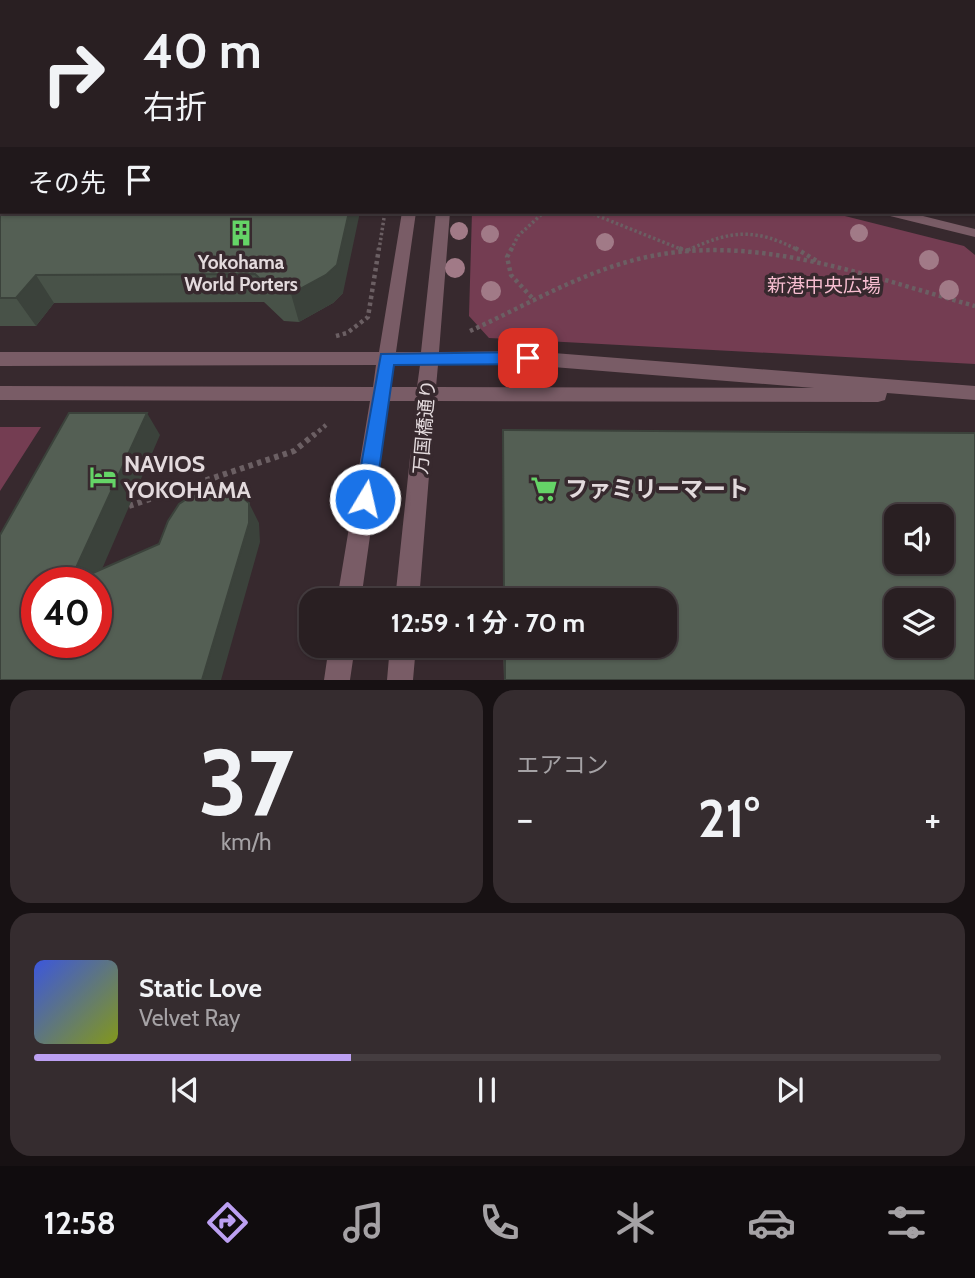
<!DOCTYPE html>
<html lang="ja">
<head>
<meta charset="utf-8">
<style>
  body { margin:0; font-family:Cabin,"Noto Sans JP",sans-serif; background:#352c2f; color:#f1f3f6; height:100vh; display:flex; flex-direction:column; font-size:26px; white-space:nowrap }
  * { box-sizing:border-box; margin:0 }
  p { font-size:23px; color:#a5a2a5 }
  .icon { flex:none; width:38px; height:38px; fill:none; stroke:currentColor; stroke-width:2; stroke-linecap:round; stroke-linejoin:round }
  .map { position:relative; height:680px; overflow:hidden }
  .drawer { display:flex; flex-direction:column; gap:10px; padding:10px; background:#171113; flex:1 }
  .drawer>* { flex:none }
  .top-card { position:absolute; left:0px; top:0px; width:976px; height:214px; box-shadow:0 2px 5px #0004,0 0 0 2px #453d40; background:#291f22; color:#f1f3f6; overflow:hidden }
  .tools { position:absolute; left:884px; top:504px; display:grid; gap:14px }
  .tools a { display:grid; place-items:center; width:70px; height:70px; border-radius:14px; background:#291f22; box-shadow:0 2px 5px #0004,0 0 0 2px #453d40; font-size:35px }
  .speed { position:absolute; left:21px; top:567px; display:flex; gap:14px; font-size:35px; font-weight:700; text-align:center }
  .speed>* { display:grid; place-content:center; width:91px; height:91px; border-radius:50%; background:#291f22; box-shadow:0 2px 5px #0004,0 0 0 2px #453d40; line-height:1 }
  .speed .limit { border:10px solid #d22; background:#fff; color:#111 }
  .pin { position:absolute; display:grid; place-items:center; width:60px; height:60px; color:#fff; margin:-30px; border-radius:14px; box-shadow:0 4px 10px #0006 }
  .me { position:absolute; width:77px; margin:-38px; rotate:9deg; stroke-linejoin:round; filter:drop-shadow(0 0 5px #0008) }
  .turn { display:flex; align-items:center; gap:24px; height:147px; padding:0 28px; font-size:32px }
  .turn .icon { width:91px; height:91px; stroke-width:2.5 }
  .turn b { display:block; font-size:49px; line-height:60px }
  .then { display:flex; align-items:center; height:66px; padding:0 28px; background:#0003; gap:14px; font-size:26px }
  .big { font-size:52px; font-weight:700; line-height:1.1 }
  .drawer .widget { flex:1; display:flex; flex-direction:column; justify-content:center; gap:10px; min-width:0; padding:0 24px; border-radius:21px; background:#352c2f }
  .drawer .dial { align-items:center; gap:0 }
  .dial b { font-size:91px; line-height:1 }
  .song { display:flex; align-items:center; gap:21px }
  .cover { width:84px; height:84px; border-radius:10px; background:linear-gradient(135deg,hsl(230 70% 55%),hsl(70 70% 35%)) }
  .played { height:7px; border-radius:4px; background:linear-gradient(90deg,#bca0f2 35%,#453d40 35%) }
  .keys { display:flex; justify-content:space-around; direction:ltr }
  .heat { display:flex; justify-content:space-between; align-items:center; font-size:38px; direction:ltr }
  .drawer .tiles { flex:1; display:grid; gap:10px; grid-template-columns:1fr 1fr }
  .widget:last-child { grid-column:span 2 }
  .trip { position:absolute; left:299px; top:588px; width:378px; height:70px; border-radius:21px; background:#291f22; box-shadow:0 2px 5px #0004,0 0 0 2px #453d40; font-weight:700; line-height:70px; text-align:center }
  .tab-bar { display:flex; height:112px; justify-content:space-around; align-items:center; background:#100c0e; color:#a5a2a5 }
  .tab-bar .icon { width:49px; height:49px }
  .tab-bar .on { color:#bca0f2 }
  .tab-bar b { font-size:32px; color:#f1f3f6 }
  .map>svg:first-child { display:block }
</style>
</head>
<body>
<div class="map">
<svg width="975" height="680" viewBox="0 0 975 680">
  <rect width="100%" height="100%" fill="#37292e"/>
  <path fill="#743d52" d="M472 212H829L964 246 975 255V364L489 338 469 316Z
    M0 427H41L0 491Z"/>
  <g fill="none" stroke-linecap="round" stroke-linejoin="round">
    <path stroke="#6b5f63" stroke-width="2.5" stroke-dasharray="2 2" stroke-linecap="butt" d="M854 0 856 2
      M883 0 885 2
      M898 0 900 2
      M956 0 963 2"/>
    <path stroke="#6b5f63" stroke-width="3.5" stroke-dasharray="2.5 2.5" stroke-linecap="butt" d="M588 212 683 250
      M379 250 384 218
      M511 250 518 236 544 212
      M688 250C732 230 755 228 798 250"/>
    <path stroke="#6b5f63" stroke-width="4.5" stroke-dasharray="3.5 3.5" stroke-linecap="butt" d="M512 248 507 257 511 275 535 301
      M679 248 686 251 692 248
      M795 248 817 261
      M470 331C527 305 585 270 647 257 758 233 869 277 975 306
      M336 336 347 333 368 317 379 248
      M313 436 326 425"/>
    <path stroke="#6b5f63" stroke-width="6" stroke-dasharray="4.5 4.5" stroke-linecap="butt" d="M129 506 294 451 315 434"/>
    <path fill="#795c66" fill-rule="evenodd" d="M427 0H435V2H427Z
      M447 0H455L446 2Z
      M470 0H749L750 2H469Z
      M757 0H766L767 2H758Z
      M0 94H2V100H0Z
      M0 120H2V128H0Z
      M402 212H416L396 352H421L436 212H450L439 352 528 351 975 386V400L887 393 885 400 878 402 435 401 419 600H395L416 401H389L361 600H337L370 401 0 400V386L373 387 376 365 0 366V352H379ZM394 365H420L417 387H391ZM438 365H528L814 388 436 387Z
      M884 212H907L975 229V237L886 215Z
      M329 646H355L350 680H324Z
      M390 646H416L413 680H387Z"/>
  </g>
  <g fill="#a17a87">
    <circle cx="459" cy="231" r="9"/>
    <circle cx="859" cy="233" r="9"/>
    <circle cx="490" cy="234" r="9"/>
    <circle cx="605" cy="242" r="9"/>
    <circle cx="929" cy="260" r="10"/>
    <circle cx="455" cy="268" r="10"/>
    <circle cx="949" cy="290" r="10"/>
    <circle cx="491" cy="291" r="10"/>
  </g>
  <path fill="#485248" d="M0 1 2 2V68H0Z
    M0 124 343 293 333 303 299 322 284 321 264 302 54 303 36 326H0Z
    M503 430 975 680H504L503 646H665V600H503Z"/>
  <path fill="#3b423b" d="M349 212H360L343 293 333 303 299 322 291 294Z
    M36 275 54 303 36 326 16 298Z
    M147 413 160 435 96 583H69Z
    M249 503 259 523 260 542 221 680H202Z"/>
  <path fill="#545f54" stroke="#3b423b" stroke-width="2" fill-rule="evenodd" d="M99 0H379L383 2H97Z
    M0 11H2V50H0Z
    M0 124H2V212H349L337 265 326 275 291 294 275 293 255 274 36 275 16 298H0Z
    M69 413H147L69 583H37V642H96V583H70L159 544 168 521 179 504 196 493 220 487 236 492 249 503V523L202 680H0V535Z
    M503 430 975 433V680H505V646H665V600H504ZM896 516H942V562H896ZM896 600H942V646H896Z"/>
  <path fill="#1a73e8" stroke="#114b97" stroke-width="2" d="M528 352 536 358 528 364 394 365 375 499 372 505 365 507 358 505 355 499 381 354Z"/>
  <defs>
    <g id="building-bare" transform="scale(2.1)"><path d="M-4-6H4V6H1V3H-1V6H-4ZM-2.5-4.3h1.7v1.8h-1.7ZM.8-4.3h1.7v1.8H.8ZM-2.5-1h1.7V.8h-1.7ZM.8-1h1.7V.8H.8Z" fill="#65d467" stroke="#37292e" stroke-width="2.5" paint-order="stroke"/></g>
    <g id="hotel-bare" transform="scale(2.1)"><path d="M-6-4.5h1.5V1H6V5H4.5V3h-9V5H-6ZM-4 0a1.8 1.8 0 1 1 3.6 0ZM.5 0V-2.5h3Q6-2.5 6 0Z" fill="#65d467" stroke="#37292e" stroke-width="2.5" paint-order="stroke"/></g>
    <g id="supermarket-bare" transform="scale(2.1)"><path d="M-6-5.5h2.5l.6 2H6L4.5 2H-2.5L-4.4-4H-6ZM-1.5 3.2a1.3 1.3 0 1 0 .1 0ZM3 3.2a1.3 1.3 0 1 0 .1 0Z" fill="#65d467" stroke="#37292e" stroke-width="2.5" paint-order="stroke"/></g>
  </defs>
  <g fill-rule="evenodd">
    <use href="#building-bare" x="241" y="233"/>
    <use href="#hotel-bare" x="103" y="477"/>
    <use href="#supermarket-bare" x="544" y="489"/>
  </g>
  <g text-anchor="middle" stroke-width="7" stroke-linejoin="round" paint-order="stroke">
    <g font-size="19" font-weight="bold" fill="#e3dadd" stroke="#37292e">
      <text x="241" y="269">Yokohama<tspan x="241" dy="22">World Porters</tspan></text>
    </g>
    <g font-size="19" fill="#f7bdd0" stroke="#37292e">
      <text x="824" y="292">新港中央広場</text>
    </g>
    <g font-size="19" fill="#e3dadd" stroke="#37292e">
      <text transform="translate(424 427) rotate(-85)" y="7">万国橋通り</text>
    </g>
    <g font-size="23" font-weight="bold" fill="#e3dadd" stroke="#37292e" text-anchor="start">
      <text x="124" y="472">NAVIOS<tspan x="124" dy="26">YOKOHAMA</tspan></text>
      <text x="565" y="497">ファミリーマート</text>
    </g>
  </g>
</svg>
<div class="tools">
<a><svg class="icon" aria-label="sound" viewBox="0 0 24 24"><path d="M4 9h4l5-4v14l-5-4H4zM17 9q2 3 0 6"/></svg></a>
<a><svg class="icon" aria-label="layers" viewBox="0 0 24 24"><path d="M12 4l9 5-9 5-9-5zM3 14l9 5 9-5"/></svg></a>
</div>
<div class="speed"><div class="limit">40</div></div>
<div class="pin" style="left:528px;top:358px;background:#d93025"><svg class="icon" aria-label="arrive" viewBox="0 0 24 24"><path d="M6 21V4h12l-3 4 3 4H6"/></svg></div>
<svg class="me" style="left:365px;top:499px" viewBox="-20 -20 40 40"><circle r="17" fill="#1a73e8" stroke="#fff" stroke-width="3"/><path d="M0-11L8 9 0 5-8 9z" fill="#fff"/></svg>
<div class="trip">12:59 · 1 分 · 70 m</div>
<div class="top-card">
<div class="turn"><svg class="icon" aria-label="right" viewBox="0 0 24 24"><path d="M7 20v-9h11M14 6l5 5-5 5"/></svg><div><b>40 m</b>右折</div></div>
<div class="then">その先<svg class="icon" aria-label="arrive" viewBox="0 0 24 24"><path d="M6 21V4h12l-3 4 3 4H6"/></svg></div>
</div>
</div>
<section class="drawer">
<div class="tiles">
<div class="widget dial"><b>37</b><p>km/h</p></div>
<div class="widget"><p>エアコン</p>
<div class="heat"><a>−</a><b class="big">21°</b><a>+</a></div>
</div>
<div class="widget">
<div class="song"><i class="cover"></i><div><b>Static Love</b><p>Velvet Ray</p></div></div>
<div class="played"></div>
<div class="keys"><svg class="icon" aria-label="previous" viewBox="0 0 24 24"><path d="M18 5L8 12l10 7zM5 5v14"/></svg><svg class="icon" aria-label="pause" viewBox="0 0 24 24"><path d="M8 5v14M16 5v14"/></svg><svg class="icon" aria-label="next" viewBox="0 0 24 24"><path d="M6 5l10 7-10 7zM19 5v14"/></svg></div>
</div>
</div>
</section>
<nav class="tab-bar">
<b>12:58</b>
<svg class="icon on" aria-label="directions" viewBox="0 0 24 24"><path d="M12 3l9 9-9 9-9-9zM9 14v-3h6M13 9l2 2-2 2"/></svg>
<svg class="icon" aria-label="music" viewBox="0 0 24 24"><path d="M9 18V5l10-2v13"/><circle cx="6" cy="18" r="3"/><circle cx="16" cy="16" r="3"/></svg>
<svg class="icon" aria-label="phone" viewBox="0 0 24 24"><path d="M5 4h4l2 5-3 2q2 4 5 5l2-3 5 2v4C11 20 4 13 5 4z"/></svg>
<svg class="icon" aria-label="climate" viewBox="0 0 24 24"><path d="M12 3v18M4 7l16 10M4 17L20 7"/></svg>
<svg class="icon" aria-label="car" viewBox="0 0 24 24"><path d="M5 17H2v-5l4-1 3-4h7l3 4 3 1v5h-3M9 17h6M6 11h13"/><circle cx="7" cy="17" r="2"/><circle cx="17" cy="17" r="2"/></svg>
<svg class="icon" aria-label="filters" viewBox="0 0 24 24"><path d="M4 7h16M4 17h16"/><circle cx="9" cy="7" r="2"/><circle cx="15" cy="17" r="2"/></svg>
</nav>
</body>
</html>
